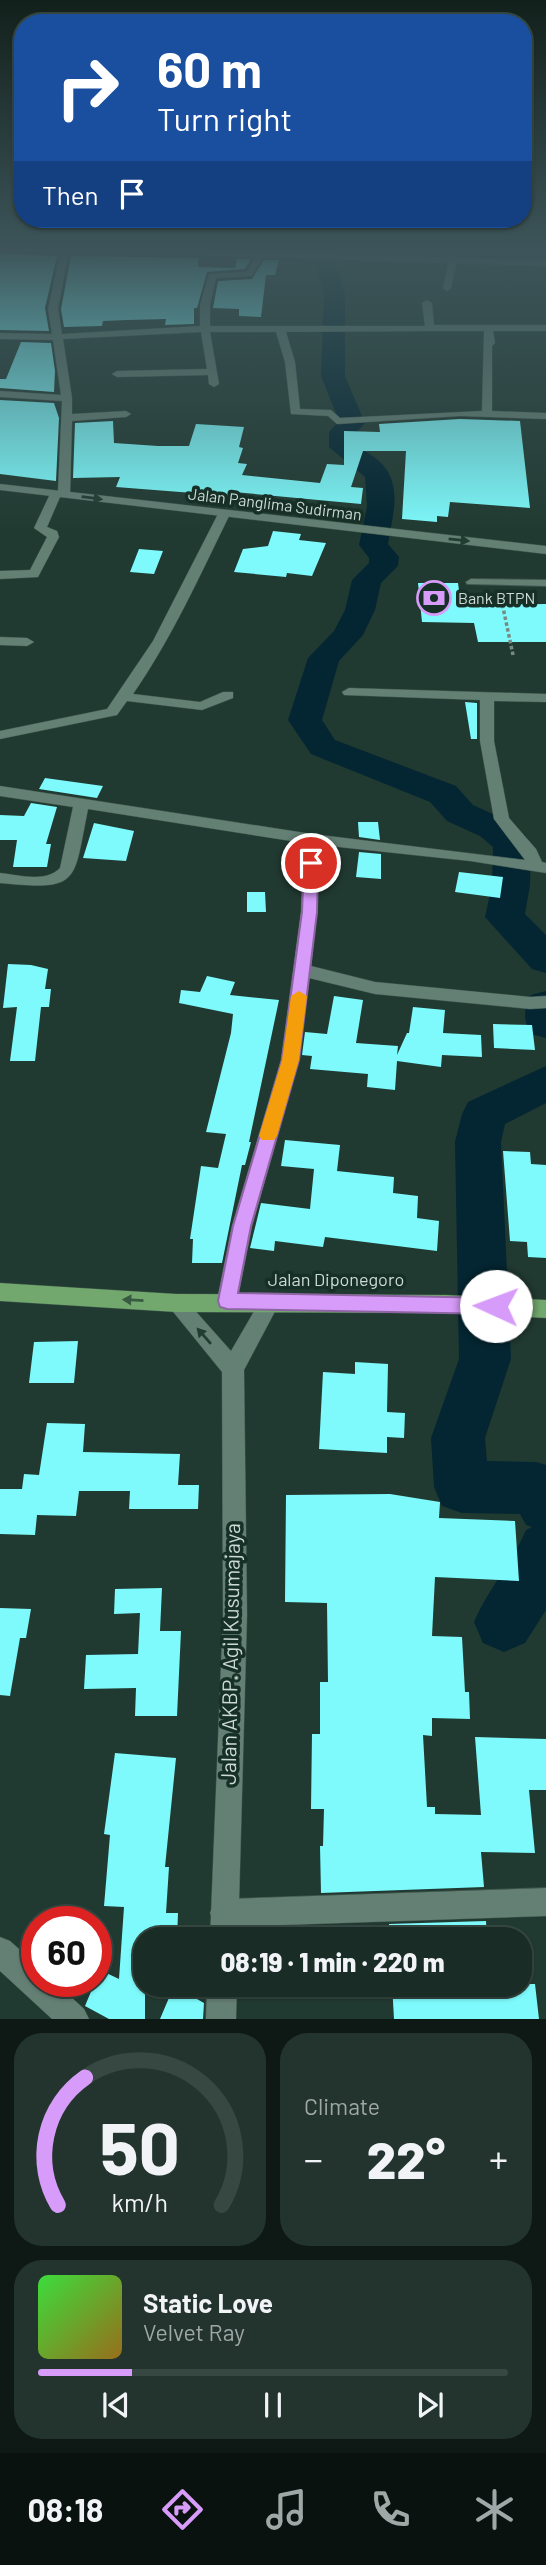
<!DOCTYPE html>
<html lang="en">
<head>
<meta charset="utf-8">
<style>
  body { margin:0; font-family:Barlow,sans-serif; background:#22342d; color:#f1f3f6; height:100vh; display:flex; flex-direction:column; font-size:26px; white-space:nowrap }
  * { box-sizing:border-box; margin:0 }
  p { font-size:23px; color:#9fa7a7 }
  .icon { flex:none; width:38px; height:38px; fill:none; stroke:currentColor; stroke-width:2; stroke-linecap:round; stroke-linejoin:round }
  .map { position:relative; height:2019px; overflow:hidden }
  .panel { display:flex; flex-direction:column; gap:14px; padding:14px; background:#0e1814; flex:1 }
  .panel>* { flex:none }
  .hud { position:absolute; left:14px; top:14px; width:518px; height:214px; border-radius:28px; box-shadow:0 2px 5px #0004,0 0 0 2px #374842; background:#1a4fa0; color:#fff; overflow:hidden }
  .speed { position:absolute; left:21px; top:1906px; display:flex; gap:14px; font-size:35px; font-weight:700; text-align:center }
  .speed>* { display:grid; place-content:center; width:91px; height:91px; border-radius:50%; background:#192c25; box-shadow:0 2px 5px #0004,0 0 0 2px #374842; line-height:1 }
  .speed .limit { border:10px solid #d22; background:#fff; color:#111 }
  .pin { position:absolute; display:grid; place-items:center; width:60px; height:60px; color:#fff; margin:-30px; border:4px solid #fff; border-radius:50%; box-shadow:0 2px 7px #0007 }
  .me { position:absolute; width:77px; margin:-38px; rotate:272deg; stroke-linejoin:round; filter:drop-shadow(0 0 5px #0008) }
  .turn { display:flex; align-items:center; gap:24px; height:147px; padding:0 28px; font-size:32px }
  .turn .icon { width:91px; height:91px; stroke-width:2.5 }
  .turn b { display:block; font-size:49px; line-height:60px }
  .then { display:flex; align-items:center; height:66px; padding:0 28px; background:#0003; gap:14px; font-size:26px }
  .big { font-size:52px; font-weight:800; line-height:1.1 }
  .panel .widget { flex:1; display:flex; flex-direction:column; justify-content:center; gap:10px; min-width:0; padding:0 24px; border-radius:28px; background:#22342d }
  .panel .dial { align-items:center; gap:0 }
  .dial svg { height:182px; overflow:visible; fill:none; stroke:#374842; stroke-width:7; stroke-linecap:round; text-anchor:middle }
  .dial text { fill:#f1f3f6; stroke:none }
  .song { display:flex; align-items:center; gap:21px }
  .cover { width:84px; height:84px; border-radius:10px; background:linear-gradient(135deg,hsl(120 70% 55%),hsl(40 70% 35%)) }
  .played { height:7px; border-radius:4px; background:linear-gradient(90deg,#d79bf9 20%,#374842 20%) }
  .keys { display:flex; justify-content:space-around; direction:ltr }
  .heat { display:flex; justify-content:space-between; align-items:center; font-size:38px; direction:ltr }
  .panel .tiles { flex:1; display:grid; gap:14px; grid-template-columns:1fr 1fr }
  .widget:last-child { grid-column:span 2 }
  .trip { position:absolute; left:133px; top:1927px; width:399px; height:70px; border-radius:28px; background:#192c25; box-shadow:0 2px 5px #0004,0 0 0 2px #374842; font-weight:800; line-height:70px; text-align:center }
  .tab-bar { display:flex; height:112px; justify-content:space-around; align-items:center; background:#0a120f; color:#9fa7a7 }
  .tab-bar .icon { width:49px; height:49px }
  .tab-bar .on { color:#d79bf9 }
  .tab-bar b { font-size:32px; color:#f1f3f6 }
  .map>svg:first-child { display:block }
</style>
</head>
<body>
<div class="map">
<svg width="546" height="2019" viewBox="0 0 546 2019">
  <rect width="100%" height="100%" fill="#213a31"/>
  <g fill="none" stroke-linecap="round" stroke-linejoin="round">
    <path fill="#032632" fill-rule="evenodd" d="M312 250H332L345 295V376L365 423 355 434V445C364 451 375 456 382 464 403 487 392 517 388 544L399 557 398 566 381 583 375 610 363 635 339 661 322 720 335 740 456 786 473 805 506 820 525 835 531 843 530 885 525 914 546 935V973L532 969 485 917 492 885 493 847 480 836 447 821 430 802 311 754 288 720 308 658 334 631 345 610 352 580 369 563V558L359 545 367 506 365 477 329 447V432L339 421 321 376 324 295Z
      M546 991V1038L531 1034C523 1020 523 1009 531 995Z
      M546 1066V1103L505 1124 501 1142 511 1359 485 1438 487 1461 536 1462 546 1465V1610L525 1643 504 1652 483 1643 474 1622C488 1589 512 1563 526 1530L532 1527 526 1525 520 1514 462 1513 442 1506 434 1487 431 1438 459 1359 455 1142 462 1114 468 1102Z"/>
  </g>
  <path fill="#7efafc" d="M0 253 57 256 45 308 49 331 0 330Z
    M71 256 198 258V267L235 268 237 259H251L245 269 207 272 197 308H194V324L165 325 166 319 127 320 103 321 102 326 64 327 61 309Z
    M264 260H279L275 275H266L261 317 239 316V309L213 308 218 281 252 279Z
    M21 342 51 343 55 371 54 392 0 388V379H6Z
    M0 400 54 403 59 418 56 481 0 474Z
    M460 419 520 421 530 508 450 502 448 517 437 516V522L402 519 406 451H363L351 487 363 488 361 504 234 492 229 502 191 498 193 493 116 487 120 477 73 478 75 423 113 421 114 443 158 446H189L196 424 244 427 239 447 243 448 238 463 247 464 242 475 320 483 327 464 344 465V431L380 432 379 424Z
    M273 531 301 534 299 540 326 543 312 576 287 573 286 577 234 572 243 549 268 546Z
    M139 549 163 551 154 574 130 572Z
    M418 583H458L461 605 546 604V642H478L474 623 422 622Z
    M465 702 477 703V739H471Z
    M45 778 103 786 97 798 39 789Z
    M31 803 57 807 46 844H51L47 867H13L17 840H0V815L24 816Z
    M358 822H378L380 840 359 837Z
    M94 823 134 831 126 861 83 858Z
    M359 852 381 854V879L356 877Z
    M459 872 503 877 500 898 455 892Z
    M247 892H265L266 912H247Z
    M8 964 31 965 48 969 45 989H51L49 1007H41L35 1061H10L17 1007 3 1008Z
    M207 976 235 982 230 995 279 1000 249 1142H251L245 1165H242L222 1263H192L193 1239H190L201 1166 218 1168 226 1134 206 1132 231 1033 233 1014 179 1003 181 990 200 992Z
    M334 996 363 1000 356 1043 398 1046 397 1055 407 1033H409L413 1007 445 1010 443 1033 481 1035 482 1057 442 1055 441 1067 397 1061 395 1090 367 1087 368 1074 310 1069 312 1056 302 1055 305 1032 327 1034Z
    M493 1024 532 1025 535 1050 494 1048Z
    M285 1140 340 1145 337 1171 394 1177 393 1193 418 1196 417 1218 439 1221 437 1251 325 1237 323 1247 275 1241 274 1251 250 1248 261 1203 310 1209 314 1169 281 1166Z
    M503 1151 530 1152 531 1164 546 1165V1258L528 1257 527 1242 510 1241Z
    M78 1341 74 1383H29L34 1342Z
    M355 1362 388 1364 387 1412 405 1413 404 1438 387 1437V1453L319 1449 323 1372 355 1374Z
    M47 1423 85 1424 83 1452 180 1454 178 1485H199L198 1509H129L130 1491H79L76 1516 37 1515 35 1535 0 1534V1489H22L24 1474 39 1475Z
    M390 1494 440 1502 439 1518 515 1521 519 1581 435 1577 432 1636 462 1637 465 1692H469L470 1719 432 1718V1736L423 1735 427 1807H435V1814L481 1815 475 1737 546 1739V1790H529L535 1853 481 1852 484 1887 321 1893 320 1846H323L324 1809H311L312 1734H320V1682H328L327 1603 285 1602 286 1495Z
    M162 1588 160 1631H181L177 1716H135L136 1688 84 1689 86 1655 138 1654 140 1613 114 1614 115 1589Z
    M0 1608 31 1609 26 1638H20L10 1696 0 1695Z
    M115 1753 176 1758 165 1867H169L166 1913H178L177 1939H145V2019H109L85 2006 100 1970 119 1979 124 1907 104 1906 110 1835 104 1834Z
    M486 1921 487 1939H390L389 1924Z
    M392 1984H535L539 2019H394Z
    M174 1986 204 2003 203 2019H160Z"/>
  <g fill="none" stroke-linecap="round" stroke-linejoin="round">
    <g stroke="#3f554d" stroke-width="2">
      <path id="service" d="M471 579 546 580V586L467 584 466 582Z"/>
    </g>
    <g stroke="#3f554d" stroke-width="1">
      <path id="minor" d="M61 250H69L58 309 62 334 200 326V305L209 274 246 272 259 253 263 256 252 276 216 278 210 305V326H425L422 303 427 300 432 303 434 325H546V331H493L495 343 492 346V411L546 413V419L460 416 337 424 328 416 291 414 285 362 276 332H210L219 384 214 387 209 384 208 375 117 377 112 374 117 371 207 369 201 332 63 339 72 398V414L126 411 131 414 126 417 72 421 70 495 60 497 47 527 57 531 59 537 38 577 0 579V571L30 570 47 537 34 528 50 494 58 491 62 401 0 397V391L61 395 53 340 0 339V333L52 334 48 309ZM433 331H484L482 411 340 418 331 410 300 409 295 362 286 332Z
        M420 250H428L425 261 418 259Z
        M453 257 457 260 451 288 447 291 443 288 449 260Z
        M224 511 230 514C200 575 172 638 133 694L200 702 223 692H233V698L202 710 127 701 117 715 0 739V731L107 709 153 641 218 514Z
        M0 637 27 638 34 642 27 646 0 645Z
        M349 688 546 694V702L494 701V741L509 818 536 849 542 862 546 863V873L470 861 320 845 317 912 311 966 375 982 530 997 546 996V1008L530 1009 375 994 309 978 299 1060 252 1226 237 1301 234 1307 227 1310 220 1307 217 1301 232 1226 281 1060 301 912 304 843 88 809C73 883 81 891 0 883V873C19 875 46 883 60 868L73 807 0 796V786L312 834 525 860 494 819 480 741V700L344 695 342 692Z
        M546 1888V1916L224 1927 214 1923 210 1913 214 1903 224 1899Z
        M0 1937 10 1941 37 1965V1981H54L84 2009 89 2019H52L0 1971Z"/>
    </g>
    <g stroke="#3f554d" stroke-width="1">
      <path id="tertiary" d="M36 250H154L546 260V266Z"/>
    </g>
    <g stroke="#3f554d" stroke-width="1">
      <path id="secondary" d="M0 484 546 546V554L0 490Z
        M270 1293 277 1296 280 1302 244 1370 247 1615 238 1939H210L223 1615 222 1372 166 1303 169 1297 176 1294 183 1297 231 1351 263 1296Z
        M207 1984H237L236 2019H206Z"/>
    </g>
    <g stroke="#3f554d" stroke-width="1">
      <path id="primary" d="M0 1283 176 1294 446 1295 546 1300V1318L446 1313 176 1312 0 1301Z"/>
    </g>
    <path stroke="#778b83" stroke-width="3.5" stroke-dasharray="3.5 2.5" stroke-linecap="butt" d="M500 593 513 655"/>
    <use href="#service" fill="#647f74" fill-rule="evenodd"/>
    <use href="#minor" fill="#647f74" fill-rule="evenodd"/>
    <use href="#tertiary" fill="#647f74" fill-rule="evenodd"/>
    <use href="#secondary" fill="#647f74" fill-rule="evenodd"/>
    <use href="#primary" fill="#72a86d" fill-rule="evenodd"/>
  </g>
  <defs><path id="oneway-solid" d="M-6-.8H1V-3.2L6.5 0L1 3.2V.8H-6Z" transform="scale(1.75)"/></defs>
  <g fill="#233c33">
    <use href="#oneway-solid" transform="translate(92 498) rotate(7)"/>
    <use href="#oneway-solid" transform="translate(459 540) rotate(6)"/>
    <use href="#oneway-solid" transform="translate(204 1336) rotate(-131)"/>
  </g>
  <use fill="#375a40" href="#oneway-solid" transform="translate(133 1300) rotate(-177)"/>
  <linearGradient id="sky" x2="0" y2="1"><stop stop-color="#12201b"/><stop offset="0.47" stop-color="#3d555a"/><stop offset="1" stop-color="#3d555a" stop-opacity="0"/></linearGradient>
  <rect width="546" height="533" fill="url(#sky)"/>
  <path fill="#d79bf9" stroke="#8c65a2" stroke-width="2" d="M311 859 318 863 317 912 299 1060 251 1226 238 1293 496 1298 502 1300 505 1306 502 1312 496 1314 227 1309 220 1307 218 1301 233 1226 282 1060 302 912 304 863Z"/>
  <path fill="#f59e0b" d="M299 991 307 996 299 1060 277 1136 274 1140H262L259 1136 282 1060 291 996Z"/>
  <defs>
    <g id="bank-ring" transform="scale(1.75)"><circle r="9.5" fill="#173027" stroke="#d79bf9" stroke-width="1.5"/><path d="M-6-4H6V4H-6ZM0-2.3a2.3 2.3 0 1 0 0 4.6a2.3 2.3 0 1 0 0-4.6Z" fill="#d79bf9"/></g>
  </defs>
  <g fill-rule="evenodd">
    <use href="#bank-ring" x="434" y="598"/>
  </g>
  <g text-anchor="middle" stroke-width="7" stroke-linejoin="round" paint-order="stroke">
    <g font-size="16" fill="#cbdad4" stroke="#173027">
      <text transform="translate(275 504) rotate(7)" y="6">Jalan Panglima Sudirman</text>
    </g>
    <g font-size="16" fill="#cbdad4" stroke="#173027" text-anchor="start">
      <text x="458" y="604">Bank BTPN</text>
    </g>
    <g font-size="18" fill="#cbdad4" stroke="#173027">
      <text x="336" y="1286">Jalan Diponegoro</text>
    </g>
    <g font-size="21" fill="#cbdad4" stroke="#173027">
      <text transform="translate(231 1654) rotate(-89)" y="7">Jalan AKBP. Agil Kusumajaya</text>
    </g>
  </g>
</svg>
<div class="speed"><div class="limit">60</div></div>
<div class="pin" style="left:311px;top:863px;background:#d93025"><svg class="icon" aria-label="arrive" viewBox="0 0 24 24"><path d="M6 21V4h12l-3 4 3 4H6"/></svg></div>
<svg class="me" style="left:496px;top:1306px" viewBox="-20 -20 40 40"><circle r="19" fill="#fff"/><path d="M0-13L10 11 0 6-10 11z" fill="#d79bf9"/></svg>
<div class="trip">08:19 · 1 min · 220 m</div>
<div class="hud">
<div class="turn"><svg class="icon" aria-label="right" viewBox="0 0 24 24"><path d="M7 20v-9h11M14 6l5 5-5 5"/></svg><div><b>60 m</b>Turn right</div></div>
<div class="then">Then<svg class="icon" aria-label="arrive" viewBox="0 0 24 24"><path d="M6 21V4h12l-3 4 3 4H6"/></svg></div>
</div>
</div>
<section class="panel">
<div class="tiles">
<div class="widget dial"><svg viewBox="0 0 100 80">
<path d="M14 69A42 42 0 1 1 86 69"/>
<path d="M14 69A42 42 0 0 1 26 13" stroke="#d79bf9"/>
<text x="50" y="56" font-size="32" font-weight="700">50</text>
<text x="50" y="72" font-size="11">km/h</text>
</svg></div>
<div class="widget"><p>Climate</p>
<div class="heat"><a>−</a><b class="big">22°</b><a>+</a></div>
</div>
<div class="widget">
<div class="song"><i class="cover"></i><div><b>Static Love</b><p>Velvet Ray</p></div></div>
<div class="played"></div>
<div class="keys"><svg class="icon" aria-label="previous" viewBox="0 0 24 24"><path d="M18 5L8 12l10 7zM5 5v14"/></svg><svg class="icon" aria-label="pause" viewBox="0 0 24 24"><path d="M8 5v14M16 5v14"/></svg><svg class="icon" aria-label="next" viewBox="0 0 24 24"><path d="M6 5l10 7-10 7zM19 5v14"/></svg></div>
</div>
</div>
</section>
<nav class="tab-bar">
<b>08:18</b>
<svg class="icon on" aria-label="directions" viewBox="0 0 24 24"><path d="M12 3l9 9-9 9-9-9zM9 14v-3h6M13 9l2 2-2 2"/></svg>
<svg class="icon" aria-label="music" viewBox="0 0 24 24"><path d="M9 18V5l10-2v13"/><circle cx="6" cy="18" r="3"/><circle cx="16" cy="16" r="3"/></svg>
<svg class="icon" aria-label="phone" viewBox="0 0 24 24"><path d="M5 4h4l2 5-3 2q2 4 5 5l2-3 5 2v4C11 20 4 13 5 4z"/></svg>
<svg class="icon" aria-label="climate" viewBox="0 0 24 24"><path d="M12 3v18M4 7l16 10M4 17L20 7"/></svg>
</nav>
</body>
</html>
